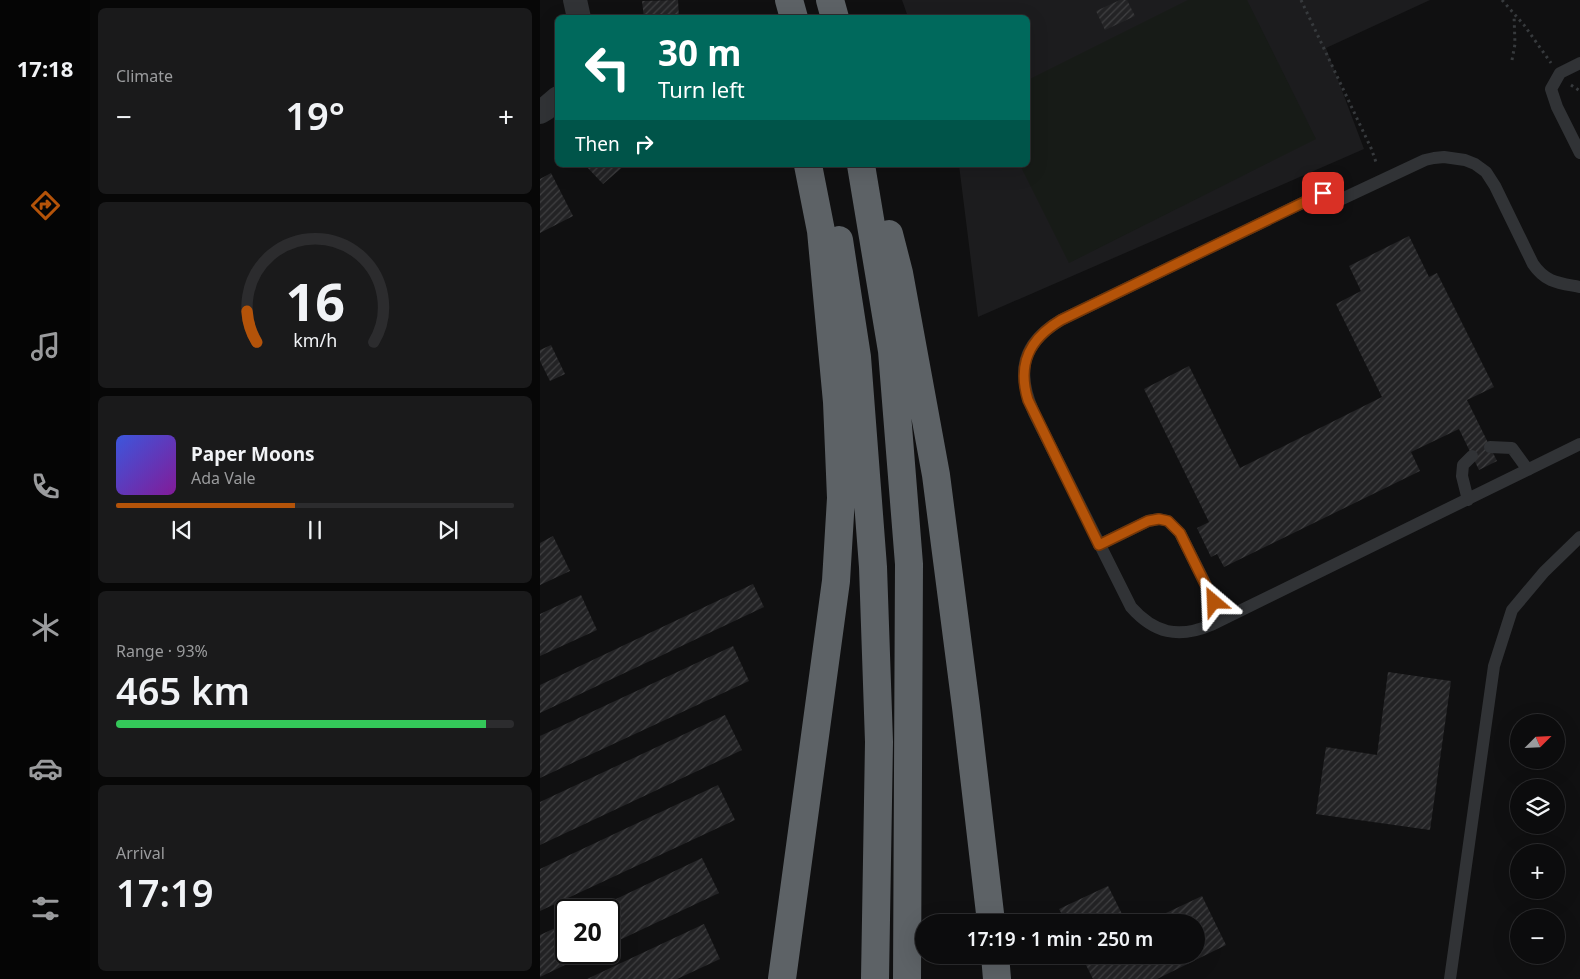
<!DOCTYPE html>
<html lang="en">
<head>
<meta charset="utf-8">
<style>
  body { margin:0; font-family:"Noto Sans",sans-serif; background:#1a1a1b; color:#f1f3f6; height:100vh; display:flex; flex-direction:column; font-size:19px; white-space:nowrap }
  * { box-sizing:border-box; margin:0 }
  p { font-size:16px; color:#9a9b9d }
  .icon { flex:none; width:28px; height:28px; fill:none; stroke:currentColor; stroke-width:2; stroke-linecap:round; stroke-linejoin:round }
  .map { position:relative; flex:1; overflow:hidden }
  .drawer { display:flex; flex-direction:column; gap:8px; padding:8px; background:#070707; width:450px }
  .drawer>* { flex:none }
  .top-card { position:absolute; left:15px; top:15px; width:475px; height:152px; border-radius:8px; box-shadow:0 5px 20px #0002,0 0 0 1px #2c2c2e; background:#00695c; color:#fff; overflow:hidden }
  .needle { width:32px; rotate:66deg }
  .tools { position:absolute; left:970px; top:714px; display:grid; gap:10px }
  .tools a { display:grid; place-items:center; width:55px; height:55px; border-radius:50%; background:#0c0c0d; box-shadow:0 5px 20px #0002,0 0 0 1px #2c2c2e; font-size:25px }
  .speed { position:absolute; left:15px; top:899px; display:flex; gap:10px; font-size:25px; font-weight:700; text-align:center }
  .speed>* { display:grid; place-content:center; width:65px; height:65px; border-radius:50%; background:#0c0c0d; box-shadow:0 5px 20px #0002,0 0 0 1px #2c2c2e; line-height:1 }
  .speed .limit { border:2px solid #111; border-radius:8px; background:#fff; color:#111 }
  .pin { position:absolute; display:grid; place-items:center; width:42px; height:42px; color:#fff; margin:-21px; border-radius:10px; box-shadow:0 2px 8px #0006 }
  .me { position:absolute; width:55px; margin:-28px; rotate:334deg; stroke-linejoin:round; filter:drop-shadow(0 0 4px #0008) }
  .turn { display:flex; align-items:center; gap:18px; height:105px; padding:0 20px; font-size:22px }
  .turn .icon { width:65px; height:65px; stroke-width:2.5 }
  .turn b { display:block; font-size:35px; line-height:42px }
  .then { display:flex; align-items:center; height:48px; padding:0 20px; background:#0003; gap:10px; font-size:19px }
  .big { font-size:38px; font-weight:600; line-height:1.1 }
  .drawer .card { flex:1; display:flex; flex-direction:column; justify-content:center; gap:8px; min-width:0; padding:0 18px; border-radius:8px; background:#1a1a1b }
  .drawer .dial { align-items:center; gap:0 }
  .dial svg { height:130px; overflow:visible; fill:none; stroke:#2c2c2e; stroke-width:7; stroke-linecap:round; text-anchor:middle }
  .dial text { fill:#f1f3f6; stroke:none }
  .song { display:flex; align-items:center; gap:15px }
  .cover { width:60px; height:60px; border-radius:8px; background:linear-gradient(135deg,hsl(230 70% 55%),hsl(290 70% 35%)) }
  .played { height:5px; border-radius:2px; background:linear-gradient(90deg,#b45309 45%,#2c2c2e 45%) }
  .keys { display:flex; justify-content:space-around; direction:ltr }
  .heat { display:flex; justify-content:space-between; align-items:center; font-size:28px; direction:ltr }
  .charge { height:8px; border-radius:4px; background:linear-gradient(90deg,#34c759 93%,#2c2c2e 0) }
  .trip { position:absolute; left:375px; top:914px; width:290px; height:50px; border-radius:25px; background:#0c0c0d; box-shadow:0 5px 20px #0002,0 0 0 1px #2c2c2e; font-weight:600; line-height:50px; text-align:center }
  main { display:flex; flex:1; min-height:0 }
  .dock { display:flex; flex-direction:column; width:90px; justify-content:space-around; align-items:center; background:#050505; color:#9a9b9d }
  .dock .icon { width:35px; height:35px }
  .dock .active { color:#b45309 }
  .dock b { font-size:22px; color:#f1f3f6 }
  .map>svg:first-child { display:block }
</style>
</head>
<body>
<main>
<nav class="dock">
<b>17:18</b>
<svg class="icon active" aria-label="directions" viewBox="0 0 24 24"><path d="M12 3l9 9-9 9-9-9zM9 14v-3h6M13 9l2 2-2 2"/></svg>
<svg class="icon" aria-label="music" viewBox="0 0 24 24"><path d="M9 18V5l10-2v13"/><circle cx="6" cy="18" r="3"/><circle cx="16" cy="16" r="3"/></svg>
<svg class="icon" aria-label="phone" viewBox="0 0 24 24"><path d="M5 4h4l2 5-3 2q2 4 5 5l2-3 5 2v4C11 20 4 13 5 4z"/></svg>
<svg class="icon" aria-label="climate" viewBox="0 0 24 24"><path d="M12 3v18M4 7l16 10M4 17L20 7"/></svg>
<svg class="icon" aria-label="car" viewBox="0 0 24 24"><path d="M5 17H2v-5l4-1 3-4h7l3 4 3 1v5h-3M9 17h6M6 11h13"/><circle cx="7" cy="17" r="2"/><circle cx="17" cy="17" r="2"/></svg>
<svg class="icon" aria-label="filters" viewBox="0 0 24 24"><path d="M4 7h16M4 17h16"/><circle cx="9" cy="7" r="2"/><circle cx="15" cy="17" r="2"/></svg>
</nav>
<section class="drawer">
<div class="card"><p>Climate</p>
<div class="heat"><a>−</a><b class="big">19°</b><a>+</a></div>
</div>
<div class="card dial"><svg viewBox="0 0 100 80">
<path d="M14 69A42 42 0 1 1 86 69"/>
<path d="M14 69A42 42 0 0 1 8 50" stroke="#b45309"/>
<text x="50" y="56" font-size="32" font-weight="700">16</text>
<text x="50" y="72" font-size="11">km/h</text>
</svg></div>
<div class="card">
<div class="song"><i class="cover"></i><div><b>Paper Moons</b><p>Ada Vale</p></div></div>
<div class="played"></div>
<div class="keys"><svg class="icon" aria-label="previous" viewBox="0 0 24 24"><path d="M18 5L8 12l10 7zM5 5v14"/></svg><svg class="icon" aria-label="pause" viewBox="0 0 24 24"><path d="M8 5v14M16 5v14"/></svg><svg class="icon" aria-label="next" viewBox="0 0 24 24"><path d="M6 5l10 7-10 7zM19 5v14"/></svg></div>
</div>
<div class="card"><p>Range · 93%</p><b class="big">465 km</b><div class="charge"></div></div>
<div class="card"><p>Arrival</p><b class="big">17:19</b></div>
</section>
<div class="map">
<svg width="1040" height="979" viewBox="0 0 1040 979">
  <defs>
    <pattern id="building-hatch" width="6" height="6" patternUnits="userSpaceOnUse" patternTransform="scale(1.25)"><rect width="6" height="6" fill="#232325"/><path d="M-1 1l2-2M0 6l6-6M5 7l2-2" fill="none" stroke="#404042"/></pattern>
  </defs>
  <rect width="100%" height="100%" fill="#101011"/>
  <path fill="#1c1c1e" d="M362 0H890L786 48 824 149 438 317 419 165H488V18L368 17Z"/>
  <path fill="#171b17" d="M648 0H707L776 139 529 263 480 165H488V80Z"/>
  <path fill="url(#building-hatch)" d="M138 0 139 18H104L102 1Z
    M580 0H587L595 16 565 30 556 11Z
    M45 165H85L63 184Z
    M11 173 33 216 0 233V179Z
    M869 236 889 277 897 273 954 387 927 400 957 461 939 470 919 429 871 452 880 471 684 567 677 554 671 557 657 528 669 522 604 389 649 366 700 468 842 397 796 304 821 291 809 266Z
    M11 345 25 374 10 381 0 361V350Z
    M13 536 30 571 0 585V543Z
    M213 584 224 607 0 713V685Z
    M41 595 57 630 0 656V614Z
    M193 646 209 681 0 778V736Z
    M848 672 911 681 890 830 776 814 786 747 837 755Z
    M185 715 202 750 0 845V802Z
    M178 785 195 820 0 911V869Z
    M162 858 179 893 69 945V910H53Z
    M568 886 586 922H526L519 909Z
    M662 896 686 945 617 979H553L541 955H656V922H607Z
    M26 923V952H52L0 977V935Z
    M164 924 180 959 137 979H47Z"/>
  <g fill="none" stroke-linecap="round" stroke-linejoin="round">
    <path stroke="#373a3d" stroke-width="3" stroke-dasharray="2.5 4" stroke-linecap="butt" d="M761 0 831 148 837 165
      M962 0 984 25 1011 63
      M972 60 975 44 974 15
      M1031 85 1040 91"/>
    <path stroke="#313336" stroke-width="12" d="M1040 63 1020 73 1011 89 1017 107 1040 153
      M1040 287C1019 283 1006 283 993 264L955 186 946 172 935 164 925 160 904 157 894 158 885 160 789 205 783 193 521 320C481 344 476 372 494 413L591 607C614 633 638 639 671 625L1040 444
      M950 447 972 448 988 470
      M928 500 922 476 923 465 932 456
      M559 545 608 521 619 519 628 521 640 533 683 619
      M910 979 954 666 972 610 1004 572 1040 537"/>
    <path stroke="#313336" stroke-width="24" d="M35 0 39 18
      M0 112 5 109 18 98"/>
    <path stroke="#5d6266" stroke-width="28" d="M249 0 254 18
      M290 0 295 18
      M321 165 352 351 369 564 367 979
      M349 234 359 273 396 475 426 707 451 922
      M299 240 317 357 333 567 339 742 335 979
      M455 955 457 979
      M242 979 296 581 301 498 297 402 281 231 268 165"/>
  </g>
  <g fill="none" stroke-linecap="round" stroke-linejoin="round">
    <g stroke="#753606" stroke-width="12">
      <path id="route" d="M674 602 640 533 628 521 619 519 608 521 559 545 488 400C477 364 489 339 521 320L783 193"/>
    </g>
    <use href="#route" stroke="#b45309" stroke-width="9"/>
  </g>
</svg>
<div class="tools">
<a><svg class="needle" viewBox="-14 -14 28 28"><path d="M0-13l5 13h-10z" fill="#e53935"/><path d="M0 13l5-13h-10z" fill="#9a9b9d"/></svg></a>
<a><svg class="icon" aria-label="layers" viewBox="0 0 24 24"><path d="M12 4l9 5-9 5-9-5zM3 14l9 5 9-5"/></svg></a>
<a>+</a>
<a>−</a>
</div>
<div class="speed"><div class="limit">20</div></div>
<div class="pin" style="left:783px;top:193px;background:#d93025"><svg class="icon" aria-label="arrive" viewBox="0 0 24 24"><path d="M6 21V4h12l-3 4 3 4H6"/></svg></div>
<svg class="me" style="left:674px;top:602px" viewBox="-20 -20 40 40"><path d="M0-17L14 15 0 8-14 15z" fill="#b45309" stroke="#fff" stroke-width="4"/></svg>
<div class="trip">17:19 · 1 min · 250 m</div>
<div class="top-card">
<div class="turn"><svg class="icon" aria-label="left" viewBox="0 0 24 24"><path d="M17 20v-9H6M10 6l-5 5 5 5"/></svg><div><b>30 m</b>Turn left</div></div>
<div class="then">Then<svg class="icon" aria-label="right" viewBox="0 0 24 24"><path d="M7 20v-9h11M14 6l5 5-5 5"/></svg></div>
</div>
</div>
</main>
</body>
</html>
